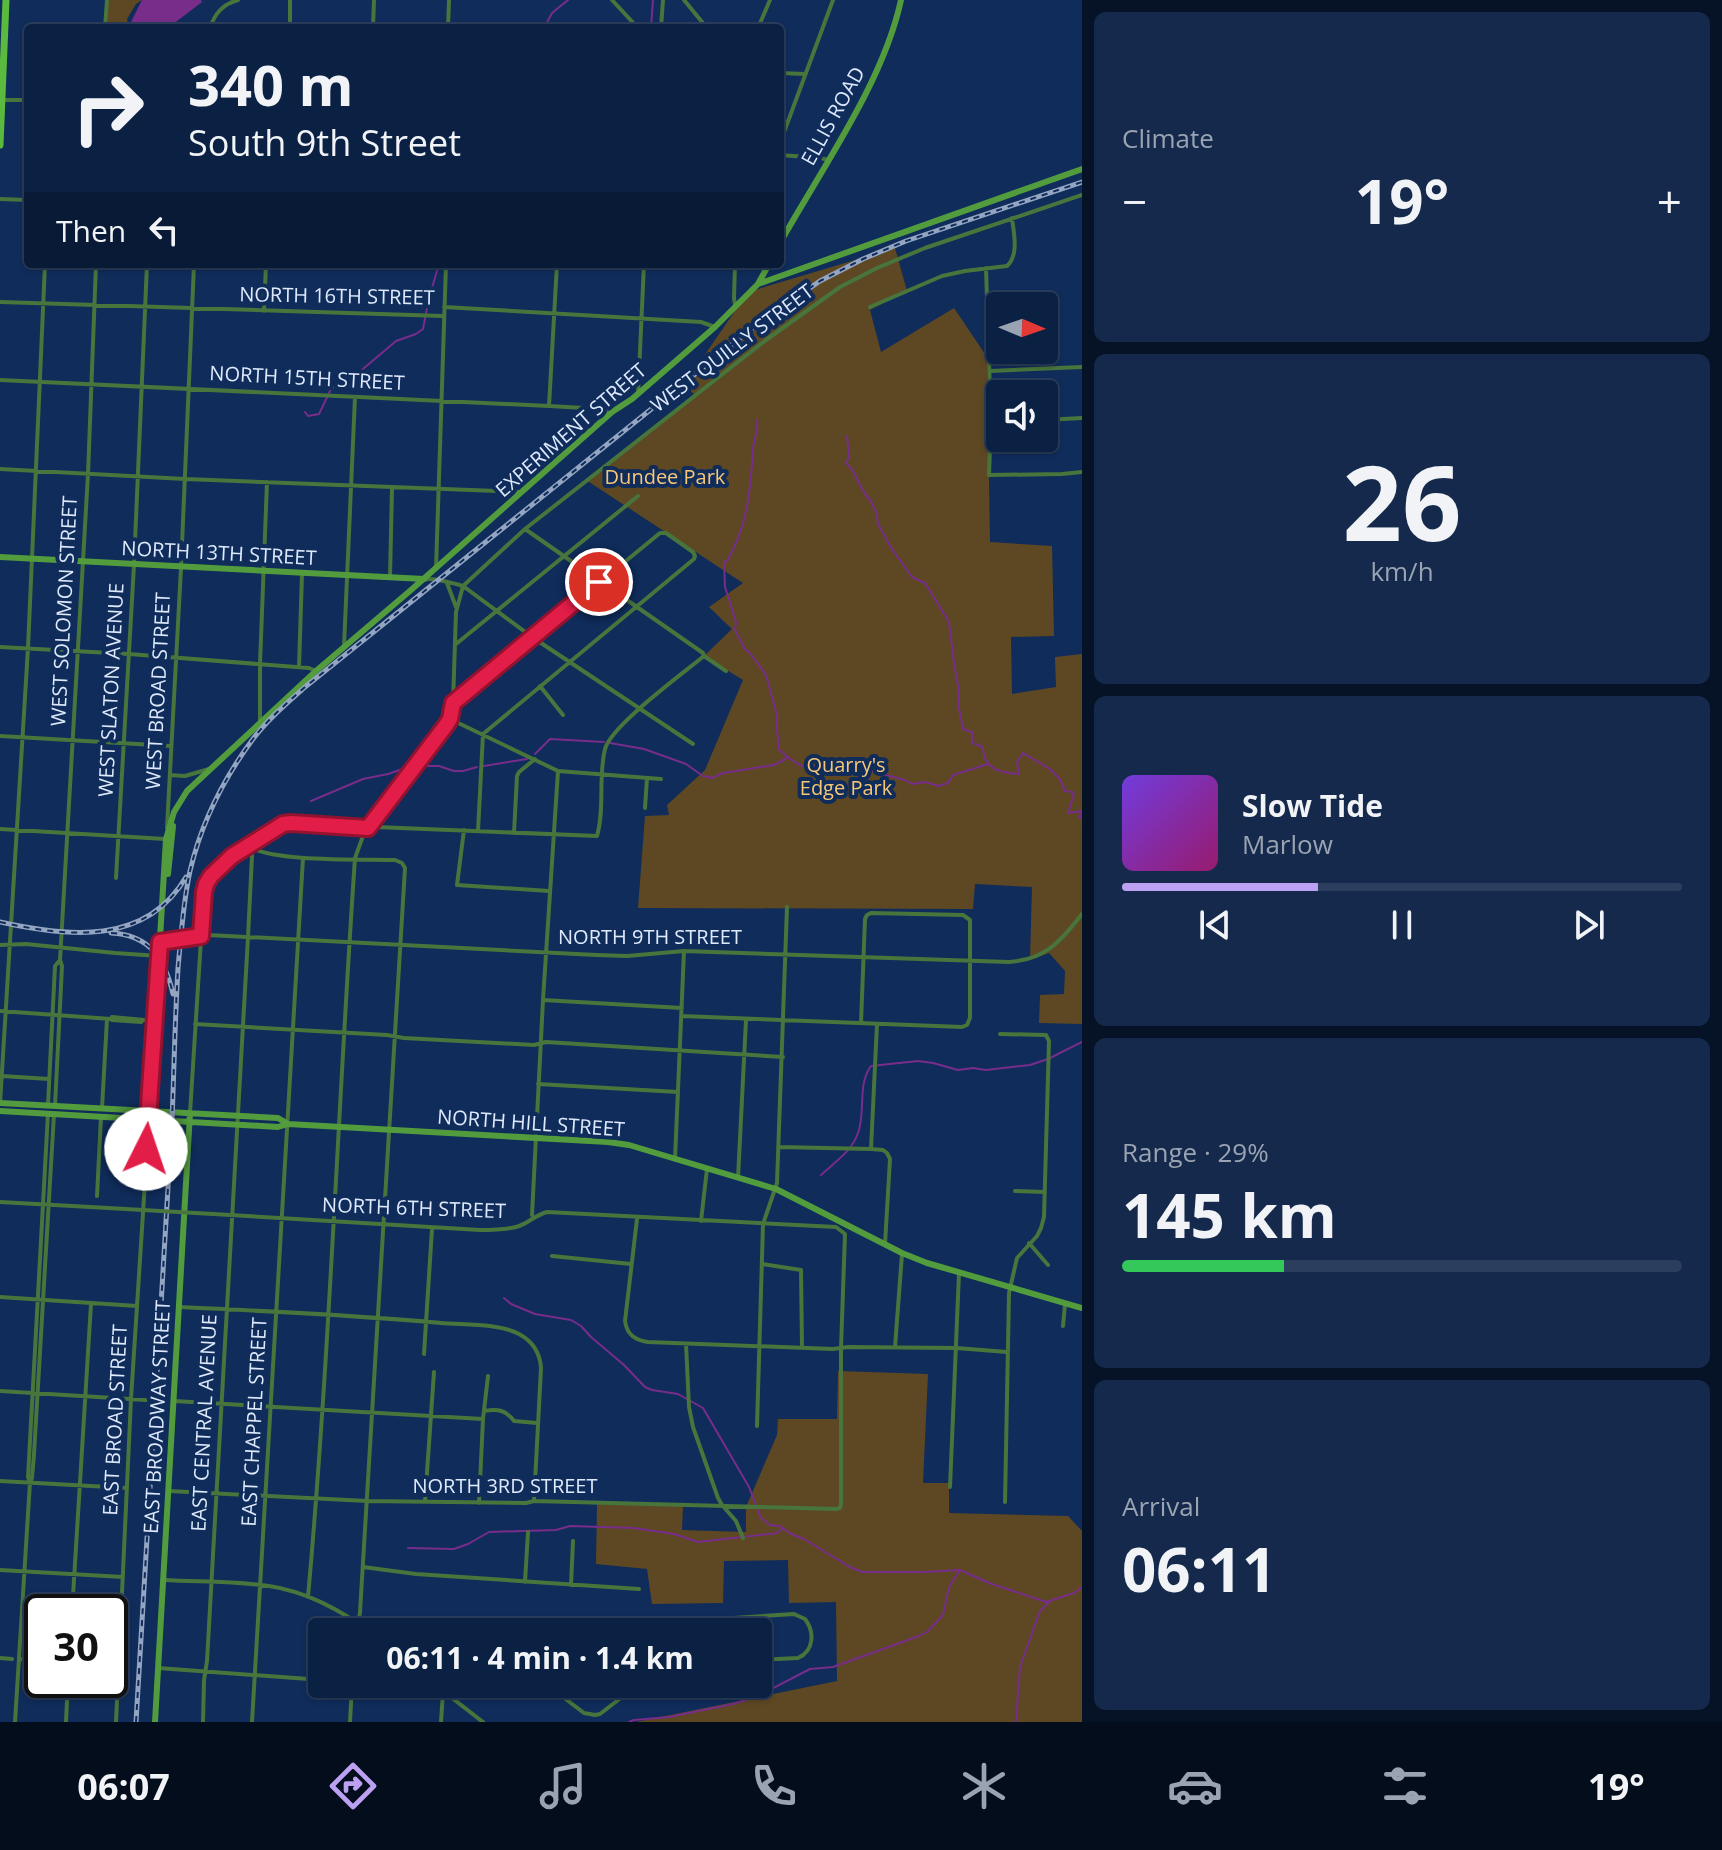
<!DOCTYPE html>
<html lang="en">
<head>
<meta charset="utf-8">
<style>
  body { margin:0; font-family:"Open Sans",sans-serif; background:#14294b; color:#f1f3f6; height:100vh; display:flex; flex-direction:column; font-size:30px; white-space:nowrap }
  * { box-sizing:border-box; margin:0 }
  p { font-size:26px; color:#9aa3b2 }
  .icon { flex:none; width:44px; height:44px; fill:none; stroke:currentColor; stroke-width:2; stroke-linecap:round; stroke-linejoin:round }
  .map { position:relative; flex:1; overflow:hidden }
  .details { display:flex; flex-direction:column; gap:12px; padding:12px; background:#061225; width:640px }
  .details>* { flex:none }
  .banner { position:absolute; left:24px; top:24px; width:760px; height:244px; border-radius:8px; box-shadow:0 2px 6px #0004,0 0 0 2px #2b3e5d; background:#0b2144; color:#f1f3f6; overflow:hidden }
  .needle { width:52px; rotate:92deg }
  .buttons { position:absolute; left:986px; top:292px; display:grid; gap:16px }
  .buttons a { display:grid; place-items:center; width:72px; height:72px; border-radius:8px; background:#0b2144; box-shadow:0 2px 6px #0004,0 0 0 2px #2b3e5d; font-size:40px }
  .speed { position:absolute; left:24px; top:1594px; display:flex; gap:16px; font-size:40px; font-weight:700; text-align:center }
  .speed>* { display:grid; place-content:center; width:104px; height:104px; border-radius:50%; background:#0b2144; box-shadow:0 2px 6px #0004,0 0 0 2px #2b3e5d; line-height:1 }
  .speed .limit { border:4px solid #111; border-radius:12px; background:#fff; color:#111 }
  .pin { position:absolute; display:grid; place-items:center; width:68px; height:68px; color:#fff; margin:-34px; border:4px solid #fff; border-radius:50%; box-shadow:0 2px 8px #0007 }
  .me { position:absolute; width:88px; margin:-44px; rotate:4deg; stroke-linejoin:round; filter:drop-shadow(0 0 6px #0008) }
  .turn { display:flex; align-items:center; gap:28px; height:168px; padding:0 32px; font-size:36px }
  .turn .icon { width:104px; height:104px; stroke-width:2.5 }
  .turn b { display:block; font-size:56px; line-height:68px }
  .then { display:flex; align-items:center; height:76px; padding:0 32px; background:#0003; gap:16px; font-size:30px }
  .big { font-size:60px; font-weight:700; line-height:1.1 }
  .details .card { flex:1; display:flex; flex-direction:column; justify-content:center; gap:12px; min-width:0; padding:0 28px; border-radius:12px; background:#14294b }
  .details .dial { align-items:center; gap:0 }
  .dial b { font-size:104px; line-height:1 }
  .song { display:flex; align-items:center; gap:24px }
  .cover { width:96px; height:96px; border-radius:12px; background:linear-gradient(135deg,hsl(260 70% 55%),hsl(320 70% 35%)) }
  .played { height:8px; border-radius:4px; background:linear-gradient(90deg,#bca0f2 35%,#2b3e5d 35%) }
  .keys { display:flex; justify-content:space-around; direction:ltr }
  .heat { display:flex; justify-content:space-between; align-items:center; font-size:44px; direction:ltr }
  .charge { height:12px; border-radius:6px; background:linear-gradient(90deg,#34c759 29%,#2b3e5d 0) }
  .trip { position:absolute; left:308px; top:1618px; width:464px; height:80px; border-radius:8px; background:#0b2144; box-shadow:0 2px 6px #0004,0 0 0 2px #2b3e5d; font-weight:700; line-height:80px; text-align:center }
  .dock { display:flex; height:128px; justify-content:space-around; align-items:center; background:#040d1b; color:#9aa3b2 }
  .dock .icon { width:56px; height:56px }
  .dock .active { color:#bca0f2 }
  .dock b { font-size:36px; color:#f1f3f6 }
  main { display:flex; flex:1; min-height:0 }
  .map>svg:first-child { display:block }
</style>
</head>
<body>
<main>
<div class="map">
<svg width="1082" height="1722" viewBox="0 0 1082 1722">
  <rect width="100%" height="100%" fill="#0f2c5b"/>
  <path fill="#5d4823" d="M107 0H142L136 4 127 19 129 27 105 28Z
    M895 248 907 291 870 310 881 352 954 308 987 357 990 542 1052 546 1054 636 1011 637 1012 694 1056 687 1055 657 1082 654V1024L1039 1023 1040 995 1064 994 1065 971 1049 953 1030 960 1032 887 975 884 973 909 638 908 645 816 669 815 667 805 705 770 743 680 704 656 732 629 709 607 743 583 586 480 695 395 684 385 748 292Z
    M838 1371 928 1374 923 1483H949V1513L1068 1516 1082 1531V1722H636L837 1681 836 1602 789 1603 788 1560 724 1561 723 1603 652 1604 647 1569 596 1564 597 1504 683 1506 682 1530 746 1532V1507L777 1435 778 1419H837Z"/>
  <path fill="#782d8a" d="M142 0H201L202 2 168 28H128Z"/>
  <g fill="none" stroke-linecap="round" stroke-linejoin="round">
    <path stroke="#782d8a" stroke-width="2" d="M544 28 552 13 568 0
      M651 28 653 0
      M305 412 308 416 319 414 331 389 357 374 396 341 416 334 423 329 429 298 439 264
      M757 420C759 431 753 440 753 451 750 493 748 524 727 561L724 562 725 587 736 622 735 630 745 649 750 653 766 675 777 715V730L779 750C788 756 795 765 806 767 815 769 821 762 830 763 857 765 880 774 905 780L912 784 925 782 939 786 948 783 953 775 988 764
      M847 436 849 457 846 463 851 468 865 494 870 500 876 512 878 524 892 549 912 577 925 583 949 622 954 663 959 691V709L963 729 972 732V743L983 747C983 769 1001 773 1019 774L1017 762 1023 753 1050 769 1060 779 1065 791 1072 792 1074 794 1068 813 1082 811 1079 817 1082 819
      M610 743 644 749 686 764 703 776 712 778 723 773 774 765 789 757
      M535 754 550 739 604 742
      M419 766H439L454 771H463L477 767
      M484 766 527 759
      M311 801 363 779 388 774 411 766
      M1082 829V833
      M821 1175C835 1162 852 1151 858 1133 866 1111 857 1085 871 1066L918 1061 933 1063 958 1070 973 1068 986 1070 1030 1065 1048 1059 1082 1042
      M504 1298 511 1304 535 1314 571 1320 581 1326 591 1337 624 1365 645 1387 652 1390 678 1394 703 1408 749 1487 761 1518 770 1525 780 1526 791 1534 804 1539 850 1567 862 1572H924L960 1570 989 1583 1046 1602 1074 1593 1082 1587
      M408 1548 454 1549 468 1544 489 1532 556 1530 570 1526 634 1528 674 1534 698 1542 777 1533 782 1529
      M629 1722 634 1720 669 1717 733 1704 758 1696 810 1669 833 1667 919 1636 928 1631 943 1615 949 1587 959 1571
      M1016 1722 1020 1667 1040 1611 1050 1601"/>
    <path stroke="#48753c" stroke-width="4" d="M612 0 638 28
      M684 0 707 28
      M105 28 107 0
      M210 28C215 13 223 4 238 0
      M290 28V0
      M373 28 374 0
      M448 28 449 0
      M661 28 663 0
      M758 28 770 0
      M780 73 805 74
      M2 100H28
      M780 143 833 0
      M780 155 821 158 828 160
      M0 199 28 200
      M735 264 734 298 735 305
      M986 268 991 422 989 475 1062 474 1082 472
      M0 302 443 316
      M444 307 701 322 715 327
      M870 307 942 276 965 271 1007 266C1019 255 1014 234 1012 218
      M264 311 266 264
      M990 371 1082 367
      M0 380 549 406 602 409 612 412
      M638 394 644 264
      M549 406 557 264
      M1044 420 1082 418
      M991 422H1000
      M0 469 185 479 521 492
      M525 529 703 653 704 656 726 671
      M436 569 446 264
      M390 577 392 488
      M426 579C438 578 451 583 463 586L532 637 693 744
      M447 583 456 607
      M456 644 638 496
      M344 646 355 397
      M0 647 129 654 309 668 316 671
      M299 667 302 574
      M540 686 563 715
      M453 703 660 533H666L693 552 695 556 694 559 483 734 478 831
      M450 719 558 771 661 779
      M260 724V664L267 482
      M0 736 171 746
      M170 775 185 776 209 769
      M645 808 647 778
      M167 828 181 568 194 264
      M0 829 165 839
      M464 830 457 885 549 891
      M514 833 517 776 519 772 535 759
      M250 846C266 862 367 859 395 860L402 863 405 868 360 1612 357 1632
      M116 878 134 565 147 264
      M160 942 208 935 596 955 627 956 684 951 1009 962C1045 960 1061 941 1082 914
      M0 945 26 944 115 953 159 956
      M543 1000 682 1008
      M0 1011 111 1019 112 1017 155 1021
      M682 1016 962 1027 967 1025 970 1018V920L963 915 871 913 867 915 865 919 861 1023
      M111 1019 112 1020 141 1022 143 1020
      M195 1024 387 1035 404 1038 534 1045 546 1042 783 1057
      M1000 1034 1046 1035 1049 1041 1044 1217 1041 1228 1037 1236 1017 1258 1009 1293 1005 1502
      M2 1076 49 1079
      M538 1084 678 1092
      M0 1104 28 648 45 264
      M48 1105 55 966 60 960
      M55 1106 62 966 60 960 88 474 96 264
      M102 1108 107 1019
      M190 1113 204 892C209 867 237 855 256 842 267 834 275 824 288 823 317 820 346 830 376 827L597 836C605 809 598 777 605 749 611 726 682 674 704 656
      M780 1147 871 1149 883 1150 887 1153 890 1159 885 1244
      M871 1149 877 1024
      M675 1159 684 951
      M738 1178 746 1020
      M1015 1191 1045 1192
      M97 1196 101 1117
      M0 1202 108 1208
      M532 1215 543 1000 558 771
      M637 1219 625 1321C627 1335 635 1340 648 1342L833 1349 848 1347 956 1348 1007 1352
      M701 1221 707 1169
      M1029 1243 1048 1265
      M552 1256 631 1264
      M762 1264 801 1270 802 1348
      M0 1297 137 1306
      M179 1307C267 1311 354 1315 441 1323 464 1325 499 1323 519 1334 532 1341 540 1353 541 1368L534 1501
      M1063 1326 1065 1304
      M686 1344 689 1407 693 1427 718 1498 722 1505 736 1521 743 1538
      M895 1347 902 1254
      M424 1354 432 1229
      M0 1391 146 1400
      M174 1401 483 1419
      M484 1411C497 1409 505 1409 514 1421L537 1423
      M757 1426 763 1224 777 1183 787 907
      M0 1481 127 1488
      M30 1482 28 1477 48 1113
      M950 1487 959 1273
      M169 1491 367 1501 526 1503 534 1501 836 1509 840 1508 841 1504V1348L845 1234 836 1227 547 1212C533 1216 528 1224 516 1227 504 1230 492 1230 480 1230L213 1214
      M425 1501 434 1372
      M479 1503 483 1419 488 1376
      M363 1567 416 1574 639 1589
      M0 1570 123 1577
      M164 1580C198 1582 235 1581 269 1586 304 1591 342 1610 369 1632
      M525 1582 528 1532
      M571 1585 573 1541
      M308 1597C330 1351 338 1104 355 858L363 836 372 821 450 719 453 703 456 612 463 586 525 529 766 340 840 287 877 268 925 248 1082 195
      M72 1612 91 1304
      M596 1632H607
      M668 1632 703 1620 794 1614 805 1619C815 1632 814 1651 798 1658L758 1660
      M0 1658 12 1659
      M19 1659 42 1661
      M158 1668 322 1680
      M434 1684 483 1722
      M548 1684 555 1691 584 1713 595 1715 600 1714 622 1697 644 1692 663 1684
      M15 1722 30 1482 32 1478 34 1454 54 1114
      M66 1722 68 1680
      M116 1722 131 1399 149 1120
      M203 1722 204 1680 207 1661 248 937 252 856 251 848
      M252 1722 303 858
      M350 1722 352 1684
      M441 1722 443 1692"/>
    <path stroke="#539c3e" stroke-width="6" d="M780 243C822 168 883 83 901 0
      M758 284 769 264
      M0 557 424 579
      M168 874 173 826
      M0 1103 278 1118 288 1124
      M0 1111 278 1127 288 1124 608 1142 629 1145 776 1189 902 1253 927 1263 1082 1308
      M149 1120 166 839 174 812 187 791 316 671 411 590 612 412 632 399 715 327 758 284 1082 169
      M155 1722 190 1113"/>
    <path stroke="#59ba3d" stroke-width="7" d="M0 145 6 0"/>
    <g stroke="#94a5c1" stroke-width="5">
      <path id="rail" d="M0 922C67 937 146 946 186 877
        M111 933C150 935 165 959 173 994
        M136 1722 172 1121C174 1070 175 1019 178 968 181 936 183 903 190 871 201 824 224 778 253 739 267 720 287 703 305 687L756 325 820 281 863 259 906 241 1082 182"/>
    </g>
    <use href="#rail" stroke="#0f2c5b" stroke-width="2" stroke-dasharray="6" stroke-linecap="butt"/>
    <path stroke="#48753c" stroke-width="4" d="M108 1208 213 1214"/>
  </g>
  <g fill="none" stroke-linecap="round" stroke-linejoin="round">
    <g stroke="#92132f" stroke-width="20">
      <path id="route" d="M146 1149 160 942 201 936 204 892 206 884 211 876 232 856 283 824 291 823 368 828 447 724 450 719 453 703 599 582"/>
    </g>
    <use href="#route" stroke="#e11d48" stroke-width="14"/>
  </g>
  <g text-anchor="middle" stroke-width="8" stroke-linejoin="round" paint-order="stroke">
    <g font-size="20" fill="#dee9fb" stroke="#0f2c5b">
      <text transform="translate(833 116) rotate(-61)" y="7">ELLIS ROAD</text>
      <text transform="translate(337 296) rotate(1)" y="7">NORTH 16TH STREET</text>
      <text transform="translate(732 348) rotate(-37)" y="7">WEST QUILLY STREET</text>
      <text transform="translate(307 378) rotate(3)" y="7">NORTH 15TH STREET</text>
      <text transform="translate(571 430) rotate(-41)" y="7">EXPERIMENT STREET</text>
      <text transform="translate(219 553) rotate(3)" y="7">NORTH 13TH STREET</text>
      <text transform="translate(64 611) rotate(-87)" y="7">WEST SOLOMON STREET</text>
      <text transform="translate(111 690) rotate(-87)" y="7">WEST SLATON AVENUE</text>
      <text transform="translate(158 691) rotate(-87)" y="7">WEST BROAD STREET</text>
      <text x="650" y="944">NORTH 9TH STREET</text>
      <text transform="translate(531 1123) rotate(4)" y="7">NORTH HILL STREET</text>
      <text transform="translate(414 1208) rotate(2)" y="7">NORTH 6TH STREET</text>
      <text transform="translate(157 1417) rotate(-87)" y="7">EAST BROADWAY STREET</text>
      <text transform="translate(115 1420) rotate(-87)" y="7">EAST BROAD STREET</text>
      <text transform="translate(254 1422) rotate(-87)" y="7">EAST CHAPPEL STREET</text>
      <text transform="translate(204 1423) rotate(-87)" y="7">EAST CENTRAL AVENUE</text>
      <text x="505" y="1493">NORTH 3RD STREET</text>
    </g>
    <g font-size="20" fill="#f7c776" stroke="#0f2c5b">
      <text x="665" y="484">Dundee Park</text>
      <text x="846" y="772">Quarry's<tspan x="846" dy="23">Edge Park</tspan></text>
    </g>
  </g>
</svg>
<div class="buttons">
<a><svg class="needle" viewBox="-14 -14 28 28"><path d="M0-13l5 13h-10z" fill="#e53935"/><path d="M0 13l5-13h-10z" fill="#9aa3b2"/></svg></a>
<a><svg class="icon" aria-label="sound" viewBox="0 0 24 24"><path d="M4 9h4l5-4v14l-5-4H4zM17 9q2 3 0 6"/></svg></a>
</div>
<div class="speed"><div class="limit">30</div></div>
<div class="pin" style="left:599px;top:582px;background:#d93025"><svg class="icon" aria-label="arrive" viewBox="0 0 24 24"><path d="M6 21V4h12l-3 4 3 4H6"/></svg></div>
<svg class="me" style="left:146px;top:1149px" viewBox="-20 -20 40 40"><circle r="19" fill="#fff"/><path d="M0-13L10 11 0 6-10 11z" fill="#e11d48"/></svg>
<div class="trip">06:11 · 4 min · 1.4 km</div>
<div class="banner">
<div class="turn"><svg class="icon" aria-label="right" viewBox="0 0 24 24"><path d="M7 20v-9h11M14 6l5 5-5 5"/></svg><div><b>340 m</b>South 9th Street</div></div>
<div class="then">Then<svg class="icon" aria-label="left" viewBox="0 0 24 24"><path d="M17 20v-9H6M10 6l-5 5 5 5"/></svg></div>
</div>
</div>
<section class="details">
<div class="card"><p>Climate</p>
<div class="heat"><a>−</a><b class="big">19°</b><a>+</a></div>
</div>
<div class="card dial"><b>26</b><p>km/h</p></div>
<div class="card">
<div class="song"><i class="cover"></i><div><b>Slow Tide</b><p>Marlow</p></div></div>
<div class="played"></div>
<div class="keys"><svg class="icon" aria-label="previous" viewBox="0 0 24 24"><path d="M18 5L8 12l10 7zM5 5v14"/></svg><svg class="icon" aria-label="pause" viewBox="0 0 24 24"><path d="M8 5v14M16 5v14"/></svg><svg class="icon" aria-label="next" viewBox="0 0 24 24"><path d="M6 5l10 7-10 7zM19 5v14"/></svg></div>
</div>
<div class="card"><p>Range · 29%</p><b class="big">145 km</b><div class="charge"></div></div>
<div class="card"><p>Arrival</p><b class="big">06:11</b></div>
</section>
</main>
<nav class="dock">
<b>06:07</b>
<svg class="icon active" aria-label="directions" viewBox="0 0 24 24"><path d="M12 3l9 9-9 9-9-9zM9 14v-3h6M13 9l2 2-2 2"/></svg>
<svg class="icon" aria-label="music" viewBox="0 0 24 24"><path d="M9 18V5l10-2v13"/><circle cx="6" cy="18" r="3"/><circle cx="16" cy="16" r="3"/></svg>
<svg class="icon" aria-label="phone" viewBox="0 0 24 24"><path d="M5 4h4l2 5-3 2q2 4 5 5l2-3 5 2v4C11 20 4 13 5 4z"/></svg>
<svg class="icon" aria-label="climate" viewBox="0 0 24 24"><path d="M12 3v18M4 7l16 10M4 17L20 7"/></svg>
<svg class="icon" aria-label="car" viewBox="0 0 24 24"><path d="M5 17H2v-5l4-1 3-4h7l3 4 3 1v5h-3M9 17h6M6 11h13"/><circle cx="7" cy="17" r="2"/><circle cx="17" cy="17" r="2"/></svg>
<svg class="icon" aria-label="filters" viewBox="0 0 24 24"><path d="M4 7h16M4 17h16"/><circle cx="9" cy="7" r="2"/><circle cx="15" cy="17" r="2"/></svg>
<b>19°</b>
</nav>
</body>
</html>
